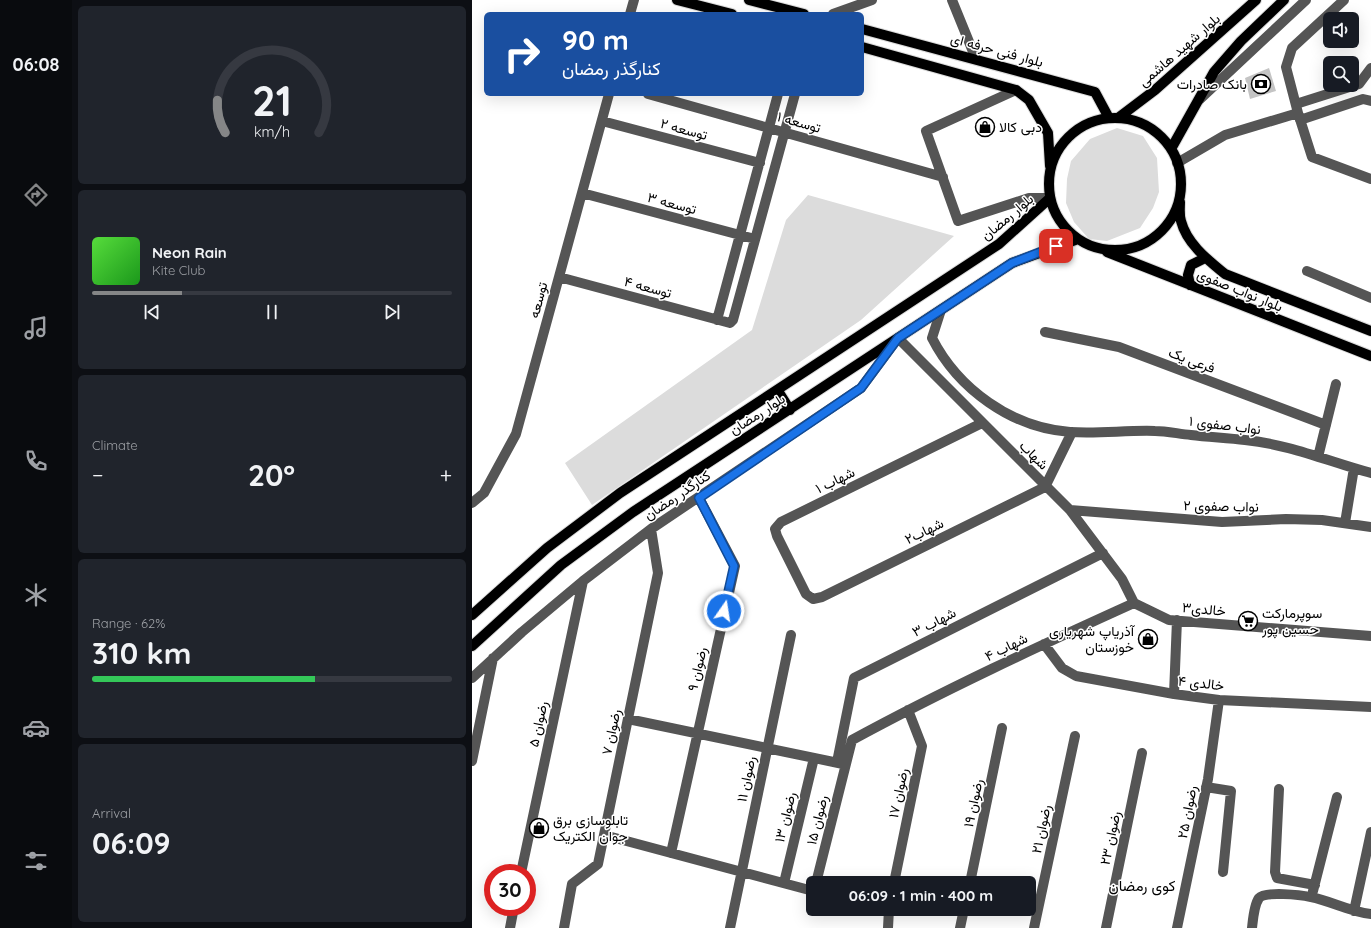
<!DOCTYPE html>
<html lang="en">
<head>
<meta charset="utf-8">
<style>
  body { margin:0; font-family:Quicksand,Vazirmatn,sans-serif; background:#20242c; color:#f1f3f6; height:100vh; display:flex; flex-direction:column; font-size:15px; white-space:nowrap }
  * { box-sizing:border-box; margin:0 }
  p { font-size:13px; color:#9ea1a6 }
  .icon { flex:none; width:22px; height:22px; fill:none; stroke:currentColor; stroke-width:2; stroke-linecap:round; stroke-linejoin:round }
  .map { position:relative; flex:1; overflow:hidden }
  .sheet { display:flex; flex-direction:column; gap:6px; padding:6px; background:#0d0f14; width:400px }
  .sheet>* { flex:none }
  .guide { position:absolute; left:12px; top:12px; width:380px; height:84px; border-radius:6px; box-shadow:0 4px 16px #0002; background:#1a4fa0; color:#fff; overflow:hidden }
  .controls { position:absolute; left:851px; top:12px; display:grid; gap:8px }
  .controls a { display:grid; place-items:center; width:36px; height:36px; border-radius:6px; background:#171b24; box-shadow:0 4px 16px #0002; font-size:20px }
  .speed { position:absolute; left:12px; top:864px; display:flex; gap:8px; font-size:20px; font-weight:700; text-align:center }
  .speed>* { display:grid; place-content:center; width:52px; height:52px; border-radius:50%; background:#171b24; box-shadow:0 4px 16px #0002; line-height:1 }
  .speed .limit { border:6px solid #d22; background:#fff; color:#111 }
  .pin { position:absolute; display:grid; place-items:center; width:34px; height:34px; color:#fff; margin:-17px; border-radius:8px; box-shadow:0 2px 6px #0006 }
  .me { position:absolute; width:44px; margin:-22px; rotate:13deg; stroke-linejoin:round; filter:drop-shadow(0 0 3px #0008) }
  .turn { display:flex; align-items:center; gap:14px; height:84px; padding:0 12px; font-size:18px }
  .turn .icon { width:52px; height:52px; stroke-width:2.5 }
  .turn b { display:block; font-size:28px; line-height:34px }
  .big { font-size:30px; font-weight:800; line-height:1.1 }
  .sheet .tile { flex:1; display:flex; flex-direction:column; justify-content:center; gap:6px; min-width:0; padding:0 14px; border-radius:6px; background:#20242c }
  .sheet .dial { align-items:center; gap:0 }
  .dial svg { height:104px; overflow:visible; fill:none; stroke:#363941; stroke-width:7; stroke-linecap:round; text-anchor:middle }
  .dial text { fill:#f1f3f6; stroke:none }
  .song { display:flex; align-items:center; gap:12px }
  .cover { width:48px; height:48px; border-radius:6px; background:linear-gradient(135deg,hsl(110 70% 55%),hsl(120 70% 35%)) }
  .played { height:4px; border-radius:2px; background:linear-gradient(90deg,#858687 25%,#363941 25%) }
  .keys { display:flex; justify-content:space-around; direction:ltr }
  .heat { display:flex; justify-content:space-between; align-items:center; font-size:22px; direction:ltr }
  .charge { height:6px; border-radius:3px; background:linear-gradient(90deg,#34c759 62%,#363941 0) }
  .trip { position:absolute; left:334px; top:876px; width:230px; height:40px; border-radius:6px; background:#171b24; box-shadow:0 4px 16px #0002; font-weight:800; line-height:40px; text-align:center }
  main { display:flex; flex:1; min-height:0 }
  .menu { display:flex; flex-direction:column; width:72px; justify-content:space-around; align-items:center; background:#090b0e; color:#9ea1a6 }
  .menu .icon { width:28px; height:28px }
  .menu .selected { color:#858687 }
  .menu b { font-size:18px; color:#f1f3f6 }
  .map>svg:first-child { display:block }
</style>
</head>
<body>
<main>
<nav class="menu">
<b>06:08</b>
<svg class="icon selected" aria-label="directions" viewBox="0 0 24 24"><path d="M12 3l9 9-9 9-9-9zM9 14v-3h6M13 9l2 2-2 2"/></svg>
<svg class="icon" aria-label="music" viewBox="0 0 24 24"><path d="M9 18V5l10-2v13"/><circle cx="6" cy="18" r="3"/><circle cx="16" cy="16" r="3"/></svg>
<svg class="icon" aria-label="phone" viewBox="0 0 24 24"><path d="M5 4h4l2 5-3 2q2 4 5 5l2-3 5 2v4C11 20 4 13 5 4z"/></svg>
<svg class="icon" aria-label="climate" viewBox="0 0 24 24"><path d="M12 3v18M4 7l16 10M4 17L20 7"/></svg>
<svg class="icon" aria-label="car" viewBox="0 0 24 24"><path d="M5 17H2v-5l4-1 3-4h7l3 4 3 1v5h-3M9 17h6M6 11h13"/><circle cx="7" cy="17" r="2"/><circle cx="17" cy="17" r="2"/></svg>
<svg class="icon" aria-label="filters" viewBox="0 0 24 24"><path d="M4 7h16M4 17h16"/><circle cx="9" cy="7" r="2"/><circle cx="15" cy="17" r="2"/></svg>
</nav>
<section class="sheet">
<div class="tile dial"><svg viewBox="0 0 100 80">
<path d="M14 69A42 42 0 1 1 86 69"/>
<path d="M14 69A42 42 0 0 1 8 44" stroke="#858687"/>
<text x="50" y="56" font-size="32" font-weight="700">21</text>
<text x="50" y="72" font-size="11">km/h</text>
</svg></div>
<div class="tile">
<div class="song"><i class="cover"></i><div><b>Neon Rain</b><p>Kite Club</p></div></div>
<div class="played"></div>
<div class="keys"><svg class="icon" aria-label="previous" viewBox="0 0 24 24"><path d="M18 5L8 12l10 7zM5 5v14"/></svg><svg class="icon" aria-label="pause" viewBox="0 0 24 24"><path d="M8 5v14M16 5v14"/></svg><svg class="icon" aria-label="next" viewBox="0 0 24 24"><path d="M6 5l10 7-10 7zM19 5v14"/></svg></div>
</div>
<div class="tile"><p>Climate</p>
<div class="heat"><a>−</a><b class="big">20°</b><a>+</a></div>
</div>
<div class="tile"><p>Range · 62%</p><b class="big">310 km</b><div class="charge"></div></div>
<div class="tile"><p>Arrival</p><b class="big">06:09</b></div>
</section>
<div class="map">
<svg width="899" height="928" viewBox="0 0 899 928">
  <rect width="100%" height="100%" fill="#fff"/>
  <path fill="#dcdcdc" d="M645 128 671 136 685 158 687 192 681 208 668 228 635 241 617 239 602 222 594 203 595 179 599 161 618 139Z
    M336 195 482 236 389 320 120 505 93 463 280 330 314 220Z"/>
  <path fill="#c4c4c4" d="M797 68 804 91 778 99 773 78Z"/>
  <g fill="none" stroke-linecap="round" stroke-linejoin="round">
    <g stroke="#dbdbdb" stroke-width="12">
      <path id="major" d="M205 0 260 14
        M277 0 332 14
        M390 29 623 92 637 118
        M390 47 544 90 557 100 576 133 578 166
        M646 118 683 90 784 0
        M577 184a66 66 0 1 1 132 0a66 66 0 1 1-132 0Z
        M699 149 742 72 769 41 812 0
        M708 202C708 208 707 215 709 221 715 244 736 260 753 274L899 331
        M635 252 899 356
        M718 285 716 275 719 265 733 258
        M306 391 318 410
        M0 615 75 548 148 493 527 244 578 198
        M0 646 89 565 161 512 540 263 606 239"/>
    </g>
    <path stroke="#555" stroke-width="10" d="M480 0 504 59
      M872 0 820 48 814 67 826 113 840 157 899 179
      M158 14 162 0
      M361 14 400 0
      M544 90 454 131 486 221 557 198H578
      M176 94 471 177
      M728 99 834 0
      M824 104 887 84 899 68
      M828 120 891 99 899 101
      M130 121 288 163
      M705 163 753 135 826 113
      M110 193 283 239
      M835 271 899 298
      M87 277 258 323 261 320 323 94
      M469 310 460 338C486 389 540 428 598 432 626 434 655 430 683 431 695 431 707 434 719 435 737 437 755 438 773 440 816 444 858 462 899 473
      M245 320 306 94
      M573 332 647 347 854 425
      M510 423 309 522 303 529 305 536 334 594 341 599 350 597 573 487 600 432
      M846 457 864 384
      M0 503 12 493 44 434 137 94
      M598 510 750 522 814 519 850 520 899 527
      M873 523 882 468
      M662 603 697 620 899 636
      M572 644 590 668 604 676 702 694 747 700 899 707
      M0 678 50 632 111 581 179 529 389 388 426 338 598 510 650 579 662 603
      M702 694 705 620
      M156 719 371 764
      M0 761 21 658
      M365 762 382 678 631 553
      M734 787 759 791 751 872
      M807 789 803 872 805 878 843 885
      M132 835 341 891
      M199 853 263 566 227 498
      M49 873 111 581
      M312 883 342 758
      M344 883 380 740C472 690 567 646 662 603
      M422 883 450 746 436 710
      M498 883 530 728
      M841 891 865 797
      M882 911 899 832
      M38 928 42 907
      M92 928 100 884 126 864 186 573 179 529
      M258 928 319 635
      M416 928 417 909
      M488 928 492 909
      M562 928 603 736
      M634 928 670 753
      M705 928 736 779 747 700
      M780 928C781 919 782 905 787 898 793 891 829 895 839 897 859 901 878 912 899 914"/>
    <use href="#major" stroke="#000" stroke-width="10"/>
  </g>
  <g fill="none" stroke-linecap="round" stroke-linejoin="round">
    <g stroke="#114b97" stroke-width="10">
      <path id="route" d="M252 611 262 566 227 498 389 388 426 338 540 263 584 246"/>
    </g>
    <use href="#route" stroke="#1a73e8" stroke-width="7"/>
  </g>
  <defs>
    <g id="bank-ring" transform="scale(1)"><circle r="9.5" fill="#fff" stroke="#000" stroke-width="1.5"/><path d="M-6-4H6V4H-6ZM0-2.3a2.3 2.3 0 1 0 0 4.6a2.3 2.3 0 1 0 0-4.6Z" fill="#000"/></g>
    <g id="shop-ring" transform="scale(1)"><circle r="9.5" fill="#fff" stroke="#000" stroke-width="1.5"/><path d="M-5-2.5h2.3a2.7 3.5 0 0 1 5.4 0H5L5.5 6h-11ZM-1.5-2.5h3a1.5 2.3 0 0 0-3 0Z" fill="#000"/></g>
    <g id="supermarket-ring" transform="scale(1)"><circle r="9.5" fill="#fff" stroke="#000" stroke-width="1.5"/><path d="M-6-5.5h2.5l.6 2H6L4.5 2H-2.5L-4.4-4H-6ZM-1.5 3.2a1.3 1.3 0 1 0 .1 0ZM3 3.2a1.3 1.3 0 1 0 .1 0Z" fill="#000"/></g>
  </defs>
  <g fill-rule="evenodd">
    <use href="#bank-ring" x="789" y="84"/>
    <use href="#shop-ring" x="513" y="127"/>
    <use href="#supermarket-ring" x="776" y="621"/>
    <use href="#shop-ring" x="676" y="639"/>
    <use href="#shop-ring" x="67" y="828"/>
  </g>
  <g text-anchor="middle" stroke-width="3" stroke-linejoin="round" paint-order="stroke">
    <g font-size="14" fill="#000" stroke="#fff">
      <text transform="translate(525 50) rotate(15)" y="5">بلوار فنی حرفه ای</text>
      <text transform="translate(707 50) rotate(-41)" y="5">بلوار شهید هاشمی</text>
      <text transform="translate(327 122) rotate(16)" y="5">توسعه ۱</text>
      <text transform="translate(212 129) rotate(15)" y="5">توسعه ۲</text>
      <text transform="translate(200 203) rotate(15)" y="5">توسعه ۳</text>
      <text transform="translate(535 217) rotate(-40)" y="5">بلوار رمضان</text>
      <text transform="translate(176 287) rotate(15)" y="5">توسعه ۴</text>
      <text transform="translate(768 290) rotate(22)" y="5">بلوار نواب صفوی</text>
      <text transform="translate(66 300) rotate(-75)" y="5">توسعه</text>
      <text transform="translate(720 360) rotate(21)" y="5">فرعی یک</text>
      <text transform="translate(285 414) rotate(-33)" y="5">بلوار رمضان</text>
      <text transform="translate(753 425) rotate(7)" y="5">نواب صفوی ۱</text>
      <text transform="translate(562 455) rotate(45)" y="5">شهاب</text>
      <text transform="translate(363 480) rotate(-26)" y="5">شهاب ۱</text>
      <text transform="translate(205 495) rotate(-34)" y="5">کنارگذر رمضان</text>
      <text transform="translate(749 506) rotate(1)" y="5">نواب صفوی ۲</text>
      <text transform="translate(452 531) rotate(-26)" y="5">شهاب۲</text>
      <text transform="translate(732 609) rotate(5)" y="5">خالدی۳</text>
      <text transform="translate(462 622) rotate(-27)" y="5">شهاب ۳</text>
      <text transform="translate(534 647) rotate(-26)" y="5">شهاب ۴</text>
      <text transform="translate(225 669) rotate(-77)" y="5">رضوان ۹</text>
      <text transform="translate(729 683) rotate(6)" y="5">خالدی ۴</text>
      <text transform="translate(66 724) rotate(-78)" y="5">رضوان ۵</text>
      <text transform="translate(139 732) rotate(-78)" y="5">رضوان ۷</text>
      <text transform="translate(274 779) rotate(-78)" y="5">رضوان ۱۱</text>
      <text transform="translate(426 793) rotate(-78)" y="5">رضوان ۱۷</text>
      <text transform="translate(501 803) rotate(-78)" y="5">رضوان ۱۹</text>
      <text transform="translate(715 812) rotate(-79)" y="5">رضوان ۲۵</text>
      <text transform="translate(313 817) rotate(-76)" y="5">رضوان ۱۳</text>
      <text transform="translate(345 820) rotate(-76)" y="5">رضوان ۱۵</text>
      <text transform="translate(569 829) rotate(-78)" y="5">رضوان ۲۱</text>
      <text transform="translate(638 838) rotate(-78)" y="5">رضوان ۲۳</text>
    </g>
    <g font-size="14" fill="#000" stroke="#fff" text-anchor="start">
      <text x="775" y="89" text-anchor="end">بانک صادرات</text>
      <text x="527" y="132">دبی کالا</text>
      <text x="790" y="618">سوپرمارکت<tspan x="790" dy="16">حسین پور</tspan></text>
      <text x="662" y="636" text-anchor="end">آذریاپ شهریاری<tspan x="662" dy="16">خوزستان</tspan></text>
      <text x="81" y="825">تابلوسازی برق<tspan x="81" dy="16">جوان الکتریک</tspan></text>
    </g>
    <g font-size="15" fill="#000" stroke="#fff">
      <text x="670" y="891">کوی رمضان</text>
    </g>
  </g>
</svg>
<div class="controls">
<a><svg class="icon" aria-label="sound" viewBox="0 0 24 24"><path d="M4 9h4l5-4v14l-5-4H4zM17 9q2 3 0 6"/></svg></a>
<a><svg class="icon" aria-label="search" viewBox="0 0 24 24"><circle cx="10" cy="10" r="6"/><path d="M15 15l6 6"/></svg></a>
</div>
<div class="speed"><div class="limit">30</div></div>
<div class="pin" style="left:584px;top:246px;background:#d93025"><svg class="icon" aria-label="arrive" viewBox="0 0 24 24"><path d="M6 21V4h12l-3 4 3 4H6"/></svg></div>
<svg class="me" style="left:252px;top:611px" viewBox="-20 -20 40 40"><circle r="17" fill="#1a73e8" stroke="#fff" stroke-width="3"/><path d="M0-11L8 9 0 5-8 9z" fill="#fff"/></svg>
<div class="trip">06:09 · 1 min · 400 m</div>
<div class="guide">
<div class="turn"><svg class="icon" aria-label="right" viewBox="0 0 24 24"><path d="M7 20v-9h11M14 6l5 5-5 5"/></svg><div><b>90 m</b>کنارگذر رمضان</div></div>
</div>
</div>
</main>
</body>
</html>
